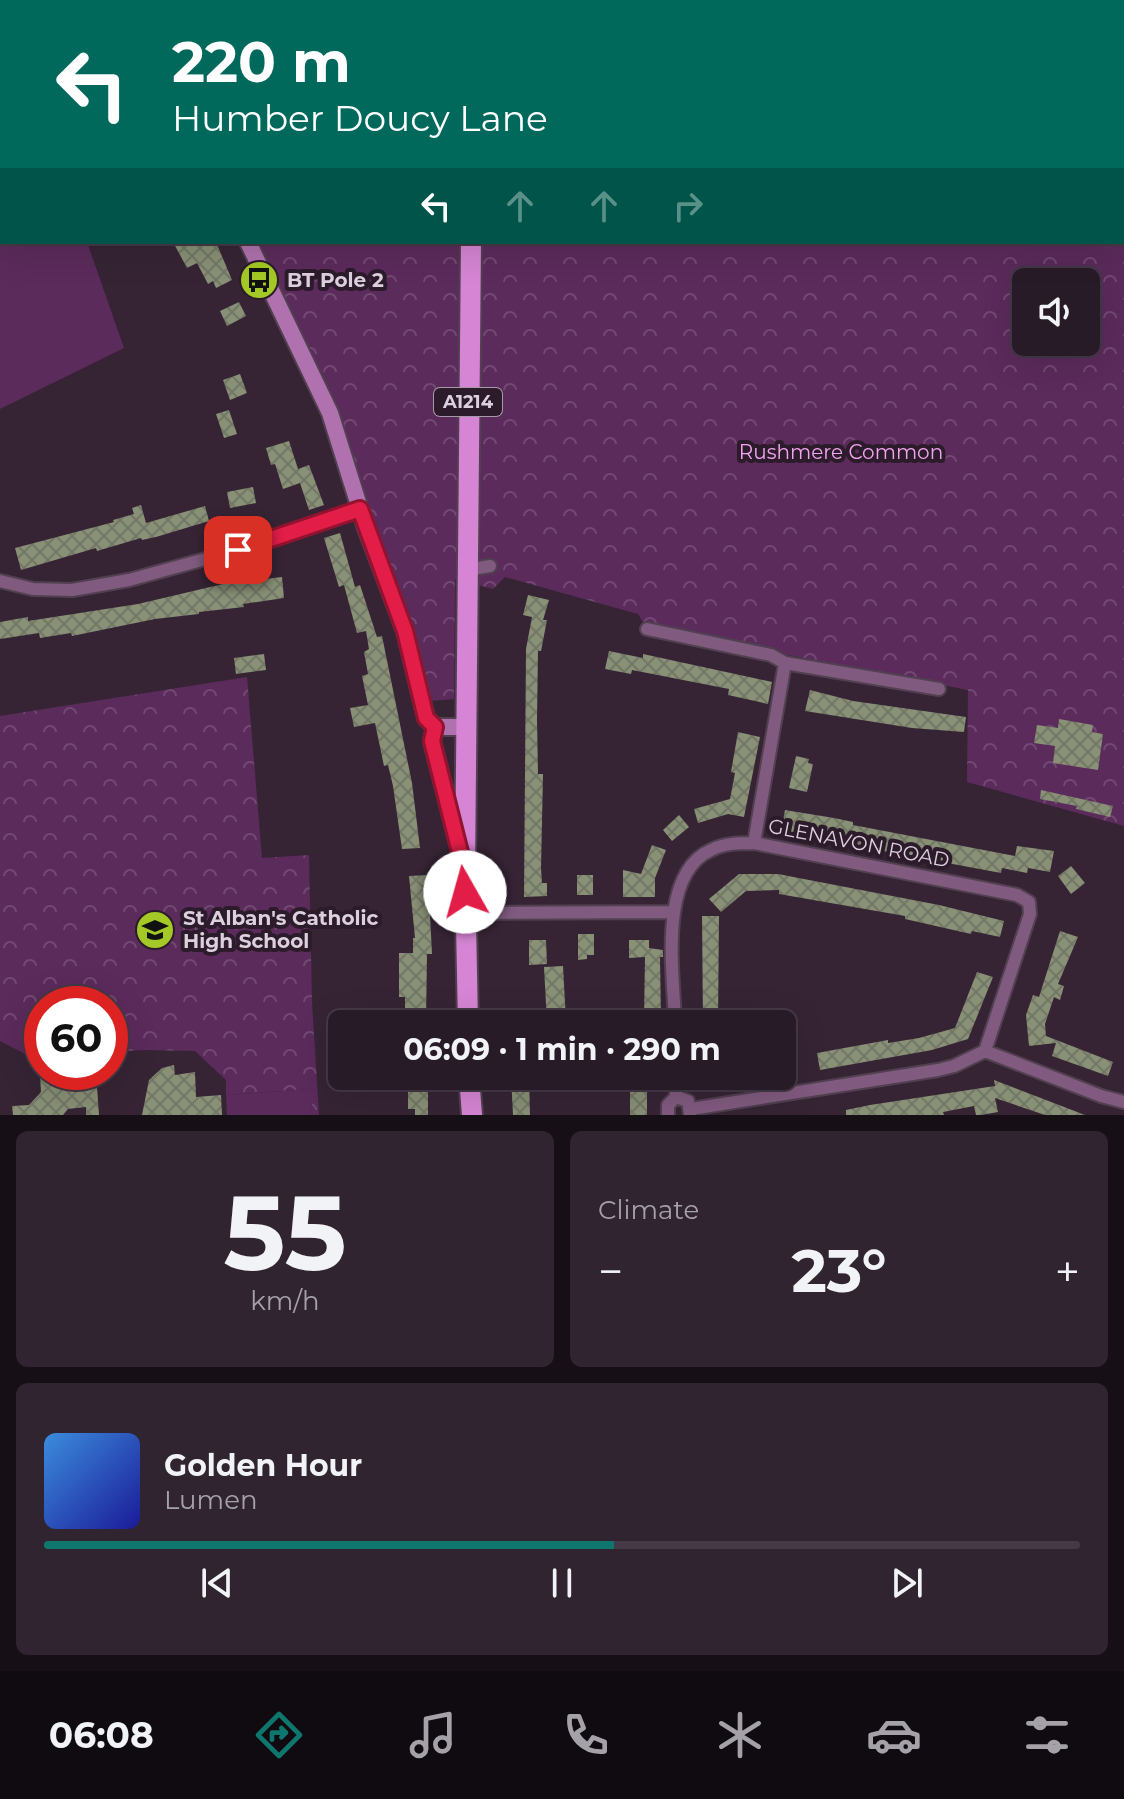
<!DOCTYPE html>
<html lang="en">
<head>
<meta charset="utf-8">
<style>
  body { margin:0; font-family:Montserrat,sans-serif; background:#302430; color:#f1f3f6; height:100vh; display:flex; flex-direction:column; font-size:30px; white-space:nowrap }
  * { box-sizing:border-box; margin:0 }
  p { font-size:26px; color:#a5a1a8 }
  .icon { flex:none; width:44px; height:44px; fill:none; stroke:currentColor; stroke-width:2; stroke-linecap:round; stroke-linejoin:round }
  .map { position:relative; height:1115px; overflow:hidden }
  .panel { display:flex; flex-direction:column; gap:16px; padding:16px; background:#160f16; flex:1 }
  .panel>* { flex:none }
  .top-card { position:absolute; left:0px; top:0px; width:1124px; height:244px; box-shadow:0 8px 32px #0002,0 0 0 2px #443945; background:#00695c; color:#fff; overflow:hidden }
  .tools { position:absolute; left:1012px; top:268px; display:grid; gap:16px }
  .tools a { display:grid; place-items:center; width:88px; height:88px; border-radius:12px; background:#281b28; box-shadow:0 8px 32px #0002,0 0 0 2px #443945; font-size:40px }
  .speed { position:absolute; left:24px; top:986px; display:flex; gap:16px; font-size:40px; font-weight:700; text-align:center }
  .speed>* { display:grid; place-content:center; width:104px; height:104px; border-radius:50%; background:#281b28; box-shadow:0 8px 32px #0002,0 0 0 2px #443945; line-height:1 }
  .speed .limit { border:12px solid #d22; background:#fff; color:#111 }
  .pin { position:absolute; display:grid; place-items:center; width:68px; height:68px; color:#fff; margin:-34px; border-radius:16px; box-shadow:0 4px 12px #0006 }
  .me { position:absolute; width:88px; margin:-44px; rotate:353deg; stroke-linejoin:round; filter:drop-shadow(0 0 6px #0008) }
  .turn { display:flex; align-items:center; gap:28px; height:168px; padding:0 40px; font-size:36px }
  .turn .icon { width:104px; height:104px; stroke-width:2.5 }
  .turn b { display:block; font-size:56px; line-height:68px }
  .lanes { display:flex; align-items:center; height:76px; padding:0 40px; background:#0003; justify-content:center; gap:40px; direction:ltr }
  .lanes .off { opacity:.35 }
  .big { font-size:60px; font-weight:700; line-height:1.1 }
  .panel .tile { flex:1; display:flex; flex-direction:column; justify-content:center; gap:12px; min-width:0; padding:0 28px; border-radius:12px; background:#302430 }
  .panel .dial { align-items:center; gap:0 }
  .dial b { font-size:104px; line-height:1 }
  .song { display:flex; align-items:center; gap:24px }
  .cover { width:96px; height:96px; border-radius:12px; background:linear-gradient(135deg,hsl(210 70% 55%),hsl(240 70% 35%)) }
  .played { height:8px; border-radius:4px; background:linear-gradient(90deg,#0f766e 55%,#443945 55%) }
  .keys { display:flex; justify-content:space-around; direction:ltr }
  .heat { display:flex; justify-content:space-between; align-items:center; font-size:44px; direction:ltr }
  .panel .tiles { flex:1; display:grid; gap:16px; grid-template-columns:1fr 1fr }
  .tile:last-child { grid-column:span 2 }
  .trip { position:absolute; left:328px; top:1010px; width:468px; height:80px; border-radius:12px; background:#281b28; box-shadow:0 8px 32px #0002,0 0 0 2px #443945; font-weight:700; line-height:80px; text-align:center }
  .menu { display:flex; height:128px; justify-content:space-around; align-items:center; background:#100b10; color:#a5a1a8 }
  .menu .icon { width:56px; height:56px }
  .menu .current { color:#0f766e }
  .menu b { font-size:36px; color:#f1f3f6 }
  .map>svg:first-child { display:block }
</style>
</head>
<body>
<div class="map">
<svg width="1124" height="1115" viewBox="0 0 1124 1115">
  <defs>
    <pattern id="park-crowns" width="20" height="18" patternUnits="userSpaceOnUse" patternTransform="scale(2)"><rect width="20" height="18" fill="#5b2b5b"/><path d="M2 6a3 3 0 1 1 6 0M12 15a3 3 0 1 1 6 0" fill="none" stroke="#724972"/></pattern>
    <pattern id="building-cross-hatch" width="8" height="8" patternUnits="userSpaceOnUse" patternTransform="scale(2)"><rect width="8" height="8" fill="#889076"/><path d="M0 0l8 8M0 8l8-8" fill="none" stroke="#737766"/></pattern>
  </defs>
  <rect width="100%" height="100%" fill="#362435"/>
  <path fill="url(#park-crowns)" fill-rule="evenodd" d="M484 0H1124V826L967 782 968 690 789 655H771L647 629 638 614 505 577 493 589 455 579 454 699 430 701 411 626 366 506 336 409 257 242H1122V2ZM1026 282H1086V342H1026Z
    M247 677 262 858 309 855 312 1002 319 1115H312L310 1089 226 1095V1080L195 1051 144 1050 110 1052V1004H42V1056L31 1057 0 1041V716Z"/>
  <path fill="#5b2b5b" d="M0 22 2 242H87L124 348 0 409Z
    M311 1089 312 1115H227L226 1095Z"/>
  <path fill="url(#building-cross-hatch)" d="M173 242H216L232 280 216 288 213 281 208 284 197 263 187 268Z
    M239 302 246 316 227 326 220 311Z
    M240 374 247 393 230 400 223 380Z
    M229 410 237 434 224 438 216 414Z
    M289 441 298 469 309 465 324 505 309 510 300 483 283 489 275 464 271 465 266 448Z
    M253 487 256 503 230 508 227 492Z
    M141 505 146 523 205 506 209 521 156 537 142 540 141 538 97 551 96 548 21 570 15 548 114 522 113 520 134 514 132 508Z
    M340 533 355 587 360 585 377 637 382 636 412 783 420 848 402 849 393 786 388 765 384 766 375 723 354 727 350 708 368 705 362 676 368 674 364 652 369 649 366 631 357 633 344 585 339 587 324 538Z
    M282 577 284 598 243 604 244 607 199 612V614L155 619 72 636 71 633 40 638 39 633 0 639V622L28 617V621L138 604 223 584Z
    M528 595 549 600 543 620H547L541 651H538L537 720 538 774H543L541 868 542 883H547V896L524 897 526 649 532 617 523 615Z
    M609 651 643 658V654L772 682 768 704 728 695 729 689 632 670 631 674 605 669Z
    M264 654 266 670 236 674 234 658Z
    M810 690 853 701 966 717 964 732 912 728 805 711Z
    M1059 719 1093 725 1092 732 1103 734 1098 770 1053 763 1055 746 1034 743 1037 725 1058 728Z
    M738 732 760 737 744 817 728 814 698 823 694 809 730 799 735 773 731 772Z
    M796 756 809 759 808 763 813 764 807 792 789 788Z
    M1041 790 1113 806 1110 817 1076 809 1077 806 1040 799Z
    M785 810 834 818 853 822V825L1015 856 1017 846 1054 851 1050 872 1028 868 1027 873 1002 868 1001 873 781 832Z
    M679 815 689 827 672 841 663 830Z
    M652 845 666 850 655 878V897H623V870L641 874Z
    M1071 866 1085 883 1071 894 1058 876Z
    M739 874H778L939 905 1004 921 1000 937 972 931 971 934 905 919V916L779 894V890L746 891 721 912 709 899Z
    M428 875 432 954H427L426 1023H405V997H399V953H413V938H415L409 876Z
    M577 875H593V895H577Z
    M702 916H719L718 1024H703Z
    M1060 931 1078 937 1058 984 1064 986 1060 1000 1054 997 1045 1024 1046 1036 1113 1062 1108 1076 1052 1056 1056 1043 1029 1046 1026 1015 1033 995 1039 997Z
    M578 934H594V955H587V959L578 960Z
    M529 940H546L547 964 529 965Z
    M629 940H649V948L663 950V957H660L661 1019H644L645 957 629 958Z
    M563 966 566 1021 547 1022 544 967Z
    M977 972 993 977 968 1039 932 1050 820 1070 817 1053 888 1040V1043L919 1038 955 1028Z
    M174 1065 175 1075 195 1072 196 1097 221 1095 222 1115H142L149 1080 162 1068Z
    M96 1072 99 1115H86V1107L68 1109 63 1115H13L12 1106 29 1105 41 1092 40 1075Z
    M511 1076H529L530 1115H513Z
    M994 1080 1085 1115H1045L995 1098 998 1112 981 1115H976L974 1106 943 1112 944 1115H846V1110L870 1105 995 1086Z
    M408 1086H428V1115H415V1109H408Z
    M630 1090H647V1115H630Z"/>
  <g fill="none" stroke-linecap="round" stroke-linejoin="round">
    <g stroke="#514050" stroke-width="16">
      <path id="street" d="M467 570 490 566
        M0 581 33 589 72 590 129 580 238 550 360 509
        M647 629 771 655 785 663 939 689
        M754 843 785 663
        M466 913 673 912
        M675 1024C674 976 657 874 711 850 725 843 739 843 754 843L1017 895 1029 902 1030 914 985 1051 954 1066 938 1070 691 1109
        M985 1051 1101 1096 1124 1102
        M676 1076V1097
        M668 1115V1105L676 1097 688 1101 690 1114"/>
    </g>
    <g stroke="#514050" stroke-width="20">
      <path id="secondary" d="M157 0 158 2
        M248 242 330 413 366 528 405 631 426 718 435 727
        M435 727 432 741 461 855
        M435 727H466"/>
    </g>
    <g stroke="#514050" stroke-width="24">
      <path id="primary" d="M475 2V0
        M468 1024 465 872 471 242
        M469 1076 472 1115"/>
    </g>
    <use href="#street" stroke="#805a7f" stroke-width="12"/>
    <use href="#secondary" stroke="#b072ae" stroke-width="16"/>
    <use href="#primary" stroke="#d585d3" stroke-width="20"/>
  </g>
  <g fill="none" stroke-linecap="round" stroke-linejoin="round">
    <g stroke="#92132f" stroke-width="20">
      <path id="route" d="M238 550 360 509 405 631 426 718 435 727 432 741 465 872V892"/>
    </g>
    <use href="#route" stroke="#e11d48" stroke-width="14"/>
  </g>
  <defs>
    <g id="bus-disc" transform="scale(2)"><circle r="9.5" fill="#a4c825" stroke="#2c1b2b"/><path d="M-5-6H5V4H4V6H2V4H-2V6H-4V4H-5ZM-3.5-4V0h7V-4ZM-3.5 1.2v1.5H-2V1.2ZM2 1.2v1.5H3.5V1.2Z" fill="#111"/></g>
    <g id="school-disc" transform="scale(2)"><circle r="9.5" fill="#a4c825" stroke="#2c1b2b"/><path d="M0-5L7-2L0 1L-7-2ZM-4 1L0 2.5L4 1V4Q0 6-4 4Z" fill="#111"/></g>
  </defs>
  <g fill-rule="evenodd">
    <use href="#bus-disc" x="259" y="280"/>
    <use href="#school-disc" x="155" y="930"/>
  </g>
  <g text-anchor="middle" stroke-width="8" stroke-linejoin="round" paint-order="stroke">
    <rect fill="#2c1b2b" stroke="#a79aa7" stroke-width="2" x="434" y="388" width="68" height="28" rx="6"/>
    <g font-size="18" font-weight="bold" fill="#dcd0dc">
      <text x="468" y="408">A1214</text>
    </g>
    <g font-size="20" font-weight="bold" fill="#dcd0dc" stroke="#2c1b2b" text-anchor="start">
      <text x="287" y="287">BT Pole 2</text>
      <text x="183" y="925">St Alban's Catholic<tspan x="183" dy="23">High School</tspan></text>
    </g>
    <g font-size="20" fill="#f3a4f0" stroke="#2c1b2b">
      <text x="841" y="459">Rushmere Common</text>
    </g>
    <g font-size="20" fill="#dcd0dc" stroke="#2c1b2b">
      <text transform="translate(859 843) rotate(11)" y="7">GLENAVON ROAD</text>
    </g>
  </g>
</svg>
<div class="tools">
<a><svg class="icon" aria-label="sound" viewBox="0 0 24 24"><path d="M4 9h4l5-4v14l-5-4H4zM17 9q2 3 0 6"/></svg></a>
</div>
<div class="speed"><div class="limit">60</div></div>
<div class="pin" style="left:238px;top:550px;background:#d93025"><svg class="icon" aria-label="arrive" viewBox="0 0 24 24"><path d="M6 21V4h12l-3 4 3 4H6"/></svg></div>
<svg class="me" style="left:465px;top:892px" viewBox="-20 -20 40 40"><circle r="19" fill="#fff"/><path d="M0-13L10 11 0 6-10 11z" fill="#e11d48"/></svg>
<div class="trip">06:09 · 1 min · 290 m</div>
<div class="top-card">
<div class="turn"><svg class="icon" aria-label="left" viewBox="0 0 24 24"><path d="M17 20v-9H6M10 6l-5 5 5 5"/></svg><div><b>220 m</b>Humber Doucy Lane</div></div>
<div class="lanes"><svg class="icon" aria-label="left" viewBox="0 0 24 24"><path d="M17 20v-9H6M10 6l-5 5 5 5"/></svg><svg class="icon off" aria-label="ahead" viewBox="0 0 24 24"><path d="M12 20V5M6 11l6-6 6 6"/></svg><svg class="icon off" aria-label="ahead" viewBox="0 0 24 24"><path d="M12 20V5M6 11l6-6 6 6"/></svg><svg class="icon off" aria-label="right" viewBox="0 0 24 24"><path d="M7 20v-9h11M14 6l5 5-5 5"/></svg></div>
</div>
</div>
<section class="panel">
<div class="tiles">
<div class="tile dial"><b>55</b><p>km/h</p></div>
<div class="tile"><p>Climate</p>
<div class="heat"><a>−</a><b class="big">23°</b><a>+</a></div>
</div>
<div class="tile">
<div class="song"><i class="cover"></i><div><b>Golden Hour</b><p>Lumen</p></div></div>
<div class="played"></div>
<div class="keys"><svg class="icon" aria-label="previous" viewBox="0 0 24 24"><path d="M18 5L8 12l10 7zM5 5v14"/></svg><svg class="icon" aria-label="pause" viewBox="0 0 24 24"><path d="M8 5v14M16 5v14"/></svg><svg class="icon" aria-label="next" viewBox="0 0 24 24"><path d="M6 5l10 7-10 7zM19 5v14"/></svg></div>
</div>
</div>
</section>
<nav class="menu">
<b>06:08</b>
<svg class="icon current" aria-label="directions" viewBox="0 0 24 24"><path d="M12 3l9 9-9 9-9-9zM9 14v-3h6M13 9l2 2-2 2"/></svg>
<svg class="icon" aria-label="music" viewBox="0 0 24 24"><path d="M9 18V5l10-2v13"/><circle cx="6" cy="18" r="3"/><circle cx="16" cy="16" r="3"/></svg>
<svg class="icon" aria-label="phone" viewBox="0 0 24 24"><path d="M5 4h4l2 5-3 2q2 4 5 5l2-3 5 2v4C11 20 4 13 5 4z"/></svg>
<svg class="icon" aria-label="climate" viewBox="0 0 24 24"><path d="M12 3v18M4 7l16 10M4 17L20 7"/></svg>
<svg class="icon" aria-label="car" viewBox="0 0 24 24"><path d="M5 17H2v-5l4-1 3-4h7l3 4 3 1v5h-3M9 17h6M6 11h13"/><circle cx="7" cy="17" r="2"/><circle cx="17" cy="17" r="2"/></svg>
<svg class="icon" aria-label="filters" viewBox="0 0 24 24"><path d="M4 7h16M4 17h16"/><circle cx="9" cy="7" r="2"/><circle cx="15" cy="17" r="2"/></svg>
</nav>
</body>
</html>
